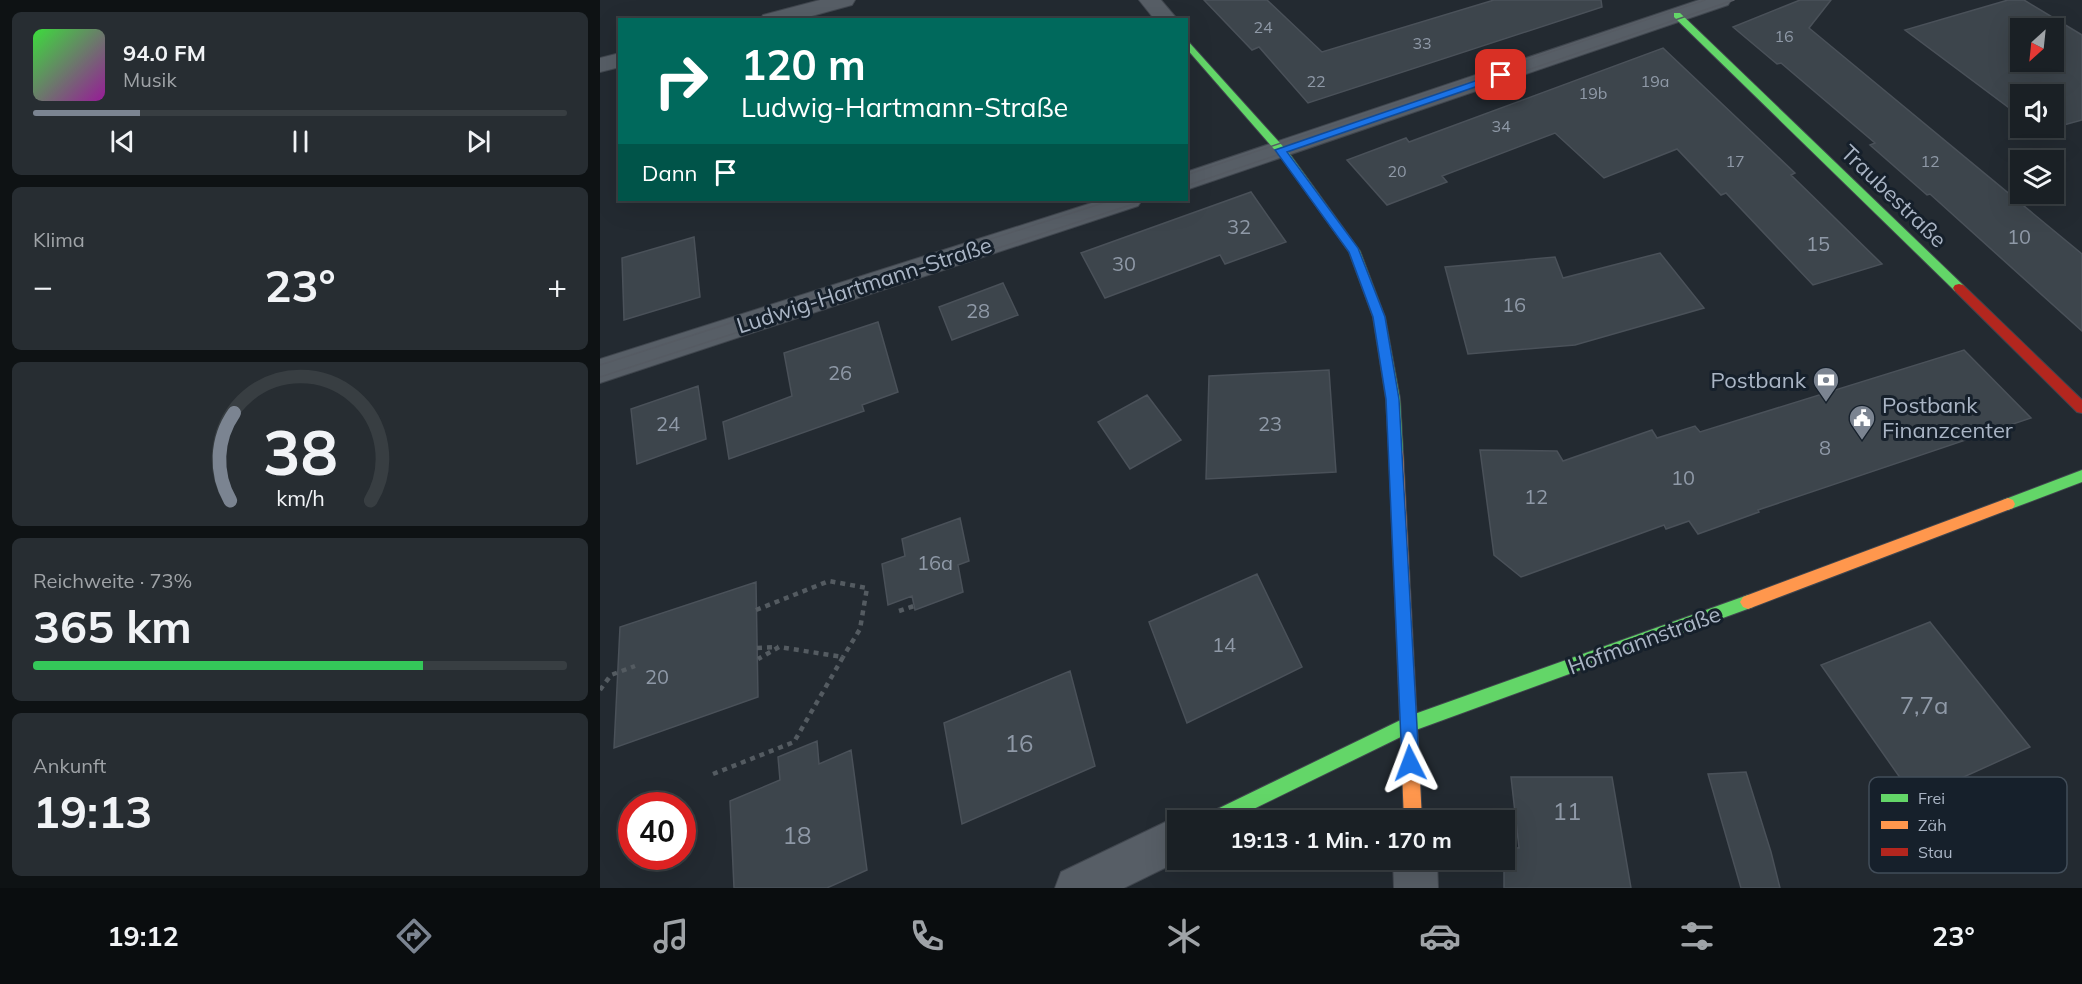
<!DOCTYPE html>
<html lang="de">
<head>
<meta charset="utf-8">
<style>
  body { margin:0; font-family:Mulish,sans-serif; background:#272d32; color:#f1f3f6; height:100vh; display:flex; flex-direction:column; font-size:22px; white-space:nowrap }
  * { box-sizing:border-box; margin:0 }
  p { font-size:20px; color:#9fa3a7 }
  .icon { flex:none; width:33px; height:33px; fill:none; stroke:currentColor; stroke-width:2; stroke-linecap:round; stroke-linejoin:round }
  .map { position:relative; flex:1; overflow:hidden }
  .drawer { display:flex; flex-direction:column; gap:12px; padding:12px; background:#0e1214; width:600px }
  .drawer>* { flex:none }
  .hud { position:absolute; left:18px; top:18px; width:570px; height:183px; border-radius:0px; box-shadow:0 6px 24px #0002,0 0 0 2px #383e42; background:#00695c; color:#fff; overflow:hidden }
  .needle { width:39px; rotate:207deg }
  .buttons { position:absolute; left:1410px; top:18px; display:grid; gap:12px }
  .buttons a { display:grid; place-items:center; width:54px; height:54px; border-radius:0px; background:#1a2025; box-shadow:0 6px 24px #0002,0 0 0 2px #383e42; font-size:30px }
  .speed { position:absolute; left:18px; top:792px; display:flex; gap:12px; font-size:30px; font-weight:700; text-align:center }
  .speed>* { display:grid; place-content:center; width:78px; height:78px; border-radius:50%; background:#1a2025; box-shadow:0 6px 24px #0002,0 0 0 2px #383e42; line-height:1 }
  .speed .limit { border:9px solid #d22; background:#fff; color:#111 }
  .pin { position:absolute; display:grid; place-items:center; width:51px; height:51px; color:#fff; margin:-26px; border-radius:12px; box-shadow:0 3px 9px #0006 }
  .me { position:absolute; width:66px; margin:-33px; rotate:357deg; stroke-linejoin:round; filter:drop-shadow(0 0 4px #0008) }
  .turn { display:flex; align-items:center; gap:21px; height:126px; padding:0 24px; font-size:27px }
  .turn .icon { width:78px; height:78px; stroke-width:2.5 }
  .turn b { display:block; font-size:42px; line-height:51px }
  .then { display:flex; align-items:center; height:57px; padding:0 24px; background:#0003; gap:12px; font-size:22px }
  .big { font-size:45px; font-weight:700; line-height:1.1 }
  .drawer .widget { flex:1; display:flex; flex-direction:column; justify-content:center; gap:9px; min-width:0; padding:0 21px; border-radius:9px; background:#272d32 }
  .drawer .dial { align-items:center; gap:0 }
  .dial svg { height:156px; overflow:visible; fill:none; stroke:#383e42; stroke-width:7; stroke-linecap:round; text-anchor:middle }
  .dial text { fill:#f1f3f6; stroke:none }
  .song { display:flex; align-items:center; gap:18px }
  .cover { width:72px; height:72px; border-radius:9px; background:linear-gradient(135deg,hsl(120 70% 55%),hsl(300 70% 35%)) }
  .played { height:6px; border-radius:3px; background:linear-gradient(90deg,#7b8491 20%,#383e42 20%) }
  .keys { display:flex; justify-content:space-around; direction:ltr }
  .heat { display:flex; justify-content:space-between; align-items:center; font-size:33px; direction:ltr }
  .charge { height:9px; border-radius:4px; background:linear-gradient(90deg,#34c759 73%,#383e42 0) }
  .trip { position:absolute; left:567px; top:810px; width:348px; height:60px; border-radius:0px; background:#1a2025; box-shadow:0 6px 24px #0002,0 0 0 2px #383e42; font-weight:700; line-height:60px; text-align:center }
  .tabs { display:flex; height:96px; justify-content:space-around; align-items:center; background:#0a0d0f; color:#9fa3a7 }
  .tabs .icon { width:42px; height:42px }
  .tabs .on { color:#7b8491 }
  .tabs b { font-size:27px; color:#f1f3f6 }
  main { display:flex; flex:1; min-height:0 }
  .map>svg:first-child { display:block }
</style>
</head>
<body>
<main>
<section class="drawer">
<div class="widget">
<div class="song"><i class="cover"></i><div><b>94.0 FM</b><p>Musik</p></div></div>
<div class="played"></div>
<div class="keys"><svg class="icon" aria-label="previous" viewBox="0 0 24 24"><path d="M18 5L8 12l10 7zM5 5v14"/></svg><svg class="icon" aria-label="pause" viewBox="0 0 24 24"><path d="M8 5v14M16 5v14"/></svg><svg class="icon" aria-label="next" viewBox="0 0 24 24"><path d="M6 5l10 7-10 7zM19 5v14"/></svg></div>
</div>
<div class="widget"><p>Klima</p>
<div class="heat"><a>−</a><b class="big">23°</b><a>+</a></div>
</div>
<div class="widget dial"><svg viewBox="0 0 100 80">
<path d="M14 69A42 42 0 1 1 86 69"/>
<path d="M14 69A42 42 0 0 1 16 24" stroke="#7b8491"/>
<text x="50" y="56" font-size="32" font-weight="700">38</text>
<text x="50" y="72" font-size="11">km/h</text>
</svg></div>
<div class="widget"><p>Reichweite · 73%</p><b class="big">365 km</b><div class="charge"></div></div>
<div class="widget"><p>Ankunft</p><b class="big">19:13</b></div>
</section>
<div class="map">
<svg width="1482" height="888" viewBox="0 0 1482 888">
  <rect width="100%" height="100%" fill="#232a31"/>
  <path fill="#3d454c" stroke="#4a5159" stroke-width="1.5" fill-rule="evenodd" d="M604 0H667L722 52 894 0H1001L1002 7 708 103 659 47 652 50Z
    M1200 0H1231L1209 28 1482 254V331L1330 194 1327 195 1270 145 1275 143 1181 63 1177 64 1133 27Z
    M1408 0H1424L1482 35V120L1442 131 1436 128H1454V94H1420V116L1305 30ZM1420 28H1454V62H1420Z
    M1063 48 1195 173 1191 175 1282 264 1213 285 1126 193 1121 195 1077 149 1004 178 955 133 842 176 847 182 787 205 747 160 806 138 809 142Z
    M651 192 686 242 625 264 620 255 505 298 481 253Z
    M94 237 100 297 24 320 22 258Z
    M1060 253 1104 308 975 345 868 354 845 267 955 257 963 278Z
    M403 283 418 315 352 340 339 307Z
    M278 322 298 392 262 405 264 411 129 459 123 422 192 396 184 353Z
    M1364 350 1431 418 1158 510 1159 512 1098 534 1089 521 1066 529 1064 525 921 577 894 555 880 450 957 451 963 461 1052 430 1057 438 1095 426 1100 432Z
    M729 370 736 472 606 479 609 376Z
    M98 386 106 439 37 464 31 409Z
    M547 395 581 440 530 469 498 422Z
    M360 518 369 561 358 565 363 592 315 610 312 596 288 605 282 564 305 556 302 539Z
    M657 574 702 667 587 723 549 622Z
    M156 582 158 697 14 748 20 627Z
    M1330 622 1430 747 1315 799 1221 665Z
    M470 671 495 766 362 824 344 723Z
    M217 741 219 764 251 750 267 870 227 888H134L130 801 180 780 178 757Z
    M1146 772 1171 852 1180 888H1141L1108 774Z
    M911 777H1012L1031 888H904V847L919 848Z"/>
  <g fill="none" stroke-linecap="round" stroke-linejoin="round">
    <g stroke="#40464e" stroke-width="2">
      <path id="street" d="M220 0H255L252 5 197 20H160L163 15Z
        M539 0H561L578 20H555Z
        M1099 0H1131L1128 5 586 190V172Z
        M20 53V67L0 72V58Z
        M501 200H542L538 206 0 383V359Z
        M578 816 588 820H578V860H581L524 888H455L461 872Z
        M793 860H837L838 888H794Z"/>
    </g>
    <g stroke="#40464e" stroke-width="2">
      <path id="fast" d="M1074 13H1080L1363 285 1365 288 1363 291H1355L1074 17Z
        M586 39 689 153 760 251 785 317 800 399 803 452 801 456H791L789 452 786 399 773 317 749 252 681 157 586 48Z
        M1482 470V482L1408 510 1403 508 1401 504 1403 500Z
        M1148 595 1153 597 1156 602 1153 607 813 731 631 820H604L607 814 809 716Z"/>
    </g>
    <g stroke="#40464e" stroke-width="2">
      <path id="slow" d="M796 446 801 448 803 452 822 820H804L789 452 791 448Z
        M1408 498 1413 500 1415 504 1413 508 1148 609 1143 607 1140 602 1143 597 1148 595Z"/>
    </g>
    <g stroke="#40464e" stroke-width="2">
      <path id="jam" d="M1359 284 1363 285 1482 400V413L1477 412 1355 291 1353 288 1355 285Z"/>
    </g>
    <path stroke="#545b61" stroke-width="4.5" stroke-dasharray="5 5" stroke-linecap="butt" d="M156 610 229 581 267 588 260 629 243 657
      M299 611 314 606
      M157 648 178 647
      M0 690 11 675 35 666
      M113 774 194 742 243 657 179 647 158 659"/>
    <use href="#street" fill="#575e66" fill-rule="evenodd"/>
    <use href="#fast" fill="#63d668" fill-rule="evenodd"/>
    <use href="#slow" fill="#ff974d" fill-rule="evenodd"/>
    <use href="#jam" fill="#b3261e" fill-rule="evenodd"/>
    <path stroke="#565b63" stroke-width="1.5" d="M586 175 1105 0
      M586 186 1134 0
      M0 365 512 200
      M0 377 546 200"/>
  </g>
  <path fill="#1a73e8" stroke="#114b97" stroke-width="1.5" d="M901 72 906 75 904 77 687 152 758 248 785 317 799 399 819 763 817 769 810 771 804 769 802 763 786 399 773 317 749 252 675 150Z"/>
  <defs>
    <g id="bank-pin" transform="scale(1.35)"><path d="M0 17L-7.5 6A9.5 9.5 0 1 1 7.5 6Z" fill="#7b8491" stroke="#16202b"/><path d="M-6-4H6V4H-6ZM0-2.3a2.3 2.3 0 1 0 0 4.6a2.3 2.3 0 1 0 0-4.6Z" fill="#fff"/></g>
    <g id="civic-pin" transform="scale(1.35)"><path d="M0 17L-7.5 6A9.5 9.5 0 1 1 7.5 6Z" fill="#7b8491" stroke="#16202b"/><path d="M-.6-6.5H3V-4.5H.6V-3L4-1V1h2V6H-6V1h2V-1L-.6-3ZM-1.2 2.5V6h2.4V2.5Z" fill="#fff"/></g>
  </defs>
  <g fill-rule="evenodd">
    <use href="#bank-pin" x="1226" y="380"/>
    <use href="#civic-pin" x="1262" y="418"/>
  </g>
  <g text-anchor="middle" stroke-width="6" stroke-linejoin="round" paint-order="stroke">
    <g font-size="16" fill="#8f99a7">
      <text x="663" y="33">24</text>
      <text x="1184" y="42">16</text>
      <text x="822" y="49">33</text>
      <text x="716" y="87">22</text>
      <text x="1055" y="87">19a</text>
      <text x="993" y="99">19b</text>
      <text x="901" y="132">34</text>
      <text x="1135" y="167">17</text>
      <text x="1330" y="167">12</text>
      <text x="797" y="177">20</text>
    </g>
    <g font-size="20" fill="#8f99a7">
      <text x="639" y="234">32</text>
      <text x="1419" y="244">10</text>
      <text x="1218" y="251">15</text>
      <text x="524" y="271">30</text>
      <text x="914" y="312">16</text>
      <text x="378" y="318">28</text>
      <text x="240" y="380">26</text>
      <text x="68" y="431">24</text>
      <text x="670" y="431">23</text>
      <text x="1225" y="455">8</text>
      <text x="1083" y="485">10</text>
      <text x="936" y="504">12</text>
      <text x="335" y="570">16a</text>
      <text x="624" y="652">14</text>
      <text x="57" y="684">20</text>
    </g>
    <g font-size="22" fill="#aab5c5" stroke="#16202b">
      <text transform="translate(1294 196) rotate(44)" y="8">Traubestraße</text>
      <text transform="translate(264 285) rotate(-18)" y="8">Ludwig-Hartmann-Straße</text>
      <text transform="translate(1044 640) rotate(-20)" y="8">Hofmannstraße</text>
    </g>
    <g font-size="22" fill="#aab5c5" stroke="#16202b" text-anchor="end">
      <text x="1206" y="388">Postbank</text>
      <text x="1282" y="413" text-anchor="start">Postbank<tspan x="1282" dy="25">Finanzcenter</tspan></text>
    </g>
    <g font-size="24" fill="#8f99a7">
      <text x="1324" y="714">7,7a</text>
      <text x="419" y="752">16</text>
      <text x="967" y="820">11</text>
      <text x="197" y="844">18</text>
    </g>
  </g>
  <rect x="1269" y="777" width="198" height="96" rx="9" fill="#16202b" stroke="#424d59" stroke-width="1.5"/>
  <rect x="1281" y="794" width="27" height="8" fill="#63d668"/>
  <rect x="1281" y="821" width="27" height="8" fill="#ff974d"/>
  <rect x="1281" y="848" width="27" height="8" fill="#b3261e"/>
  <g font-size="16" fill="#aab5c5">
    <text x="1318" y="804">Frei</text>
    <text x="1318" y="831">Zäh</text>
    <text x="1318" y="858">Stau</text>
  </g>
</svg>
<div class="buttons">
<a><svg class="needle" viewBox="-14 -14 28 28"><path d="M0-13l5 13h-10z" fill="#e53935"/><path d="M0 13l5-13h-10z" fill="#9fa3a7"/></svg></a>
<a><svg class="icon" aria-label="sound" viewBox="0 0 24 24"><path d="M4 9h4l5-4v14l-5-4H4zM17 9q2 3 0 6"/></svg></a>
<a><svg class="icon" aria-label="layers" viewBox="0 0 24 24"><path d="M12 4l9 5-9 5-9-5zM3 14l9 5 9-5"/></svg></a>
</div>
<div class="speed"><div class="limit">40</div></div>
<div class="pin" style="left:901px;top:75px;background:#d93025"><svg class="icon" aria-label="arrive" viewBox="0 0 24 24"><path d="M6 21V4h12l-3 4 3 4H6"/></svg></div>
<svg class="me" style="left:810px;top:763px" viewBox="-20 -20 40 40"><path d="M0-17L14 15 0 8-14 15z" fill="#1a73e8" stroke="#fff" stroke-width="4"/></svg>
<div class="trip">19:13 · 1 Min. · 170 m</div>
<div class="hud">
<div class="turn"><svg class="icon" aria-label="right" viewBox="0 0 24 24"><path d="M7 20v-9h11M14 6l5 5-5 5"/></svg><div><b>120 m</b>Ludwig-Hartmann-Straße</div></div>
<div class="then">Dann<svg class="icon" aria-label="arrive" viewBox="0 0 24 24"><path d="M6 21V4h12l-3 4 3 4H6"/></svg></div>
</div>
</div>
</main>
<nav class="tabs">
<b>19:12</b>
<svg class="icon on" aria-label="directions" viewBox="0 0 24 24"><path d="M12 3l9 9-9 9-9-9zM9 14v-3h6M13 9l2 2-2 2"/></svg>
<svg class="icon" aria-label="music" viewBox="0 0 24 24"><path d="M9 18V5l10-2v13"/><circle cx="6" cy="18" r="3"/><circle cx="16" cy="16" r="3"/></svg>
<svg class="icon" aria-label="phone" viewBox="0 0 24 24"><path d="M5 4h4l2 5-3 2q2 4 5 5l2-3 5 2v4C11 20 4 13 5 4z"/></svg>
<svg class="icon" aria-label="climate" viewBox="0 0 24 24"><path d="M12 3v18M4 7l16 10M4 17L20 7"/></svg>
<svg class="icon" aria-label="car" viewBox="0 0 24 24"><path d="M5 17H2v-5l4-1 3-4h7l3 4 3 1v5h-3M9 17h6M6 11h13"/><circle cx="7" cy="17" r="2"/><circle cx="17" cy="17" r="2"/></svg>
<svg class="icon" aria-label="filters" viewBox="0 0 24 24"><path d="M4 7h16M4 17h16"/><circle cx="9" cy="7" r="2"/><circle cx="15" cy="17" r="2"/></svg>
<b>23°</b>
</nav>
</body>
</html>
